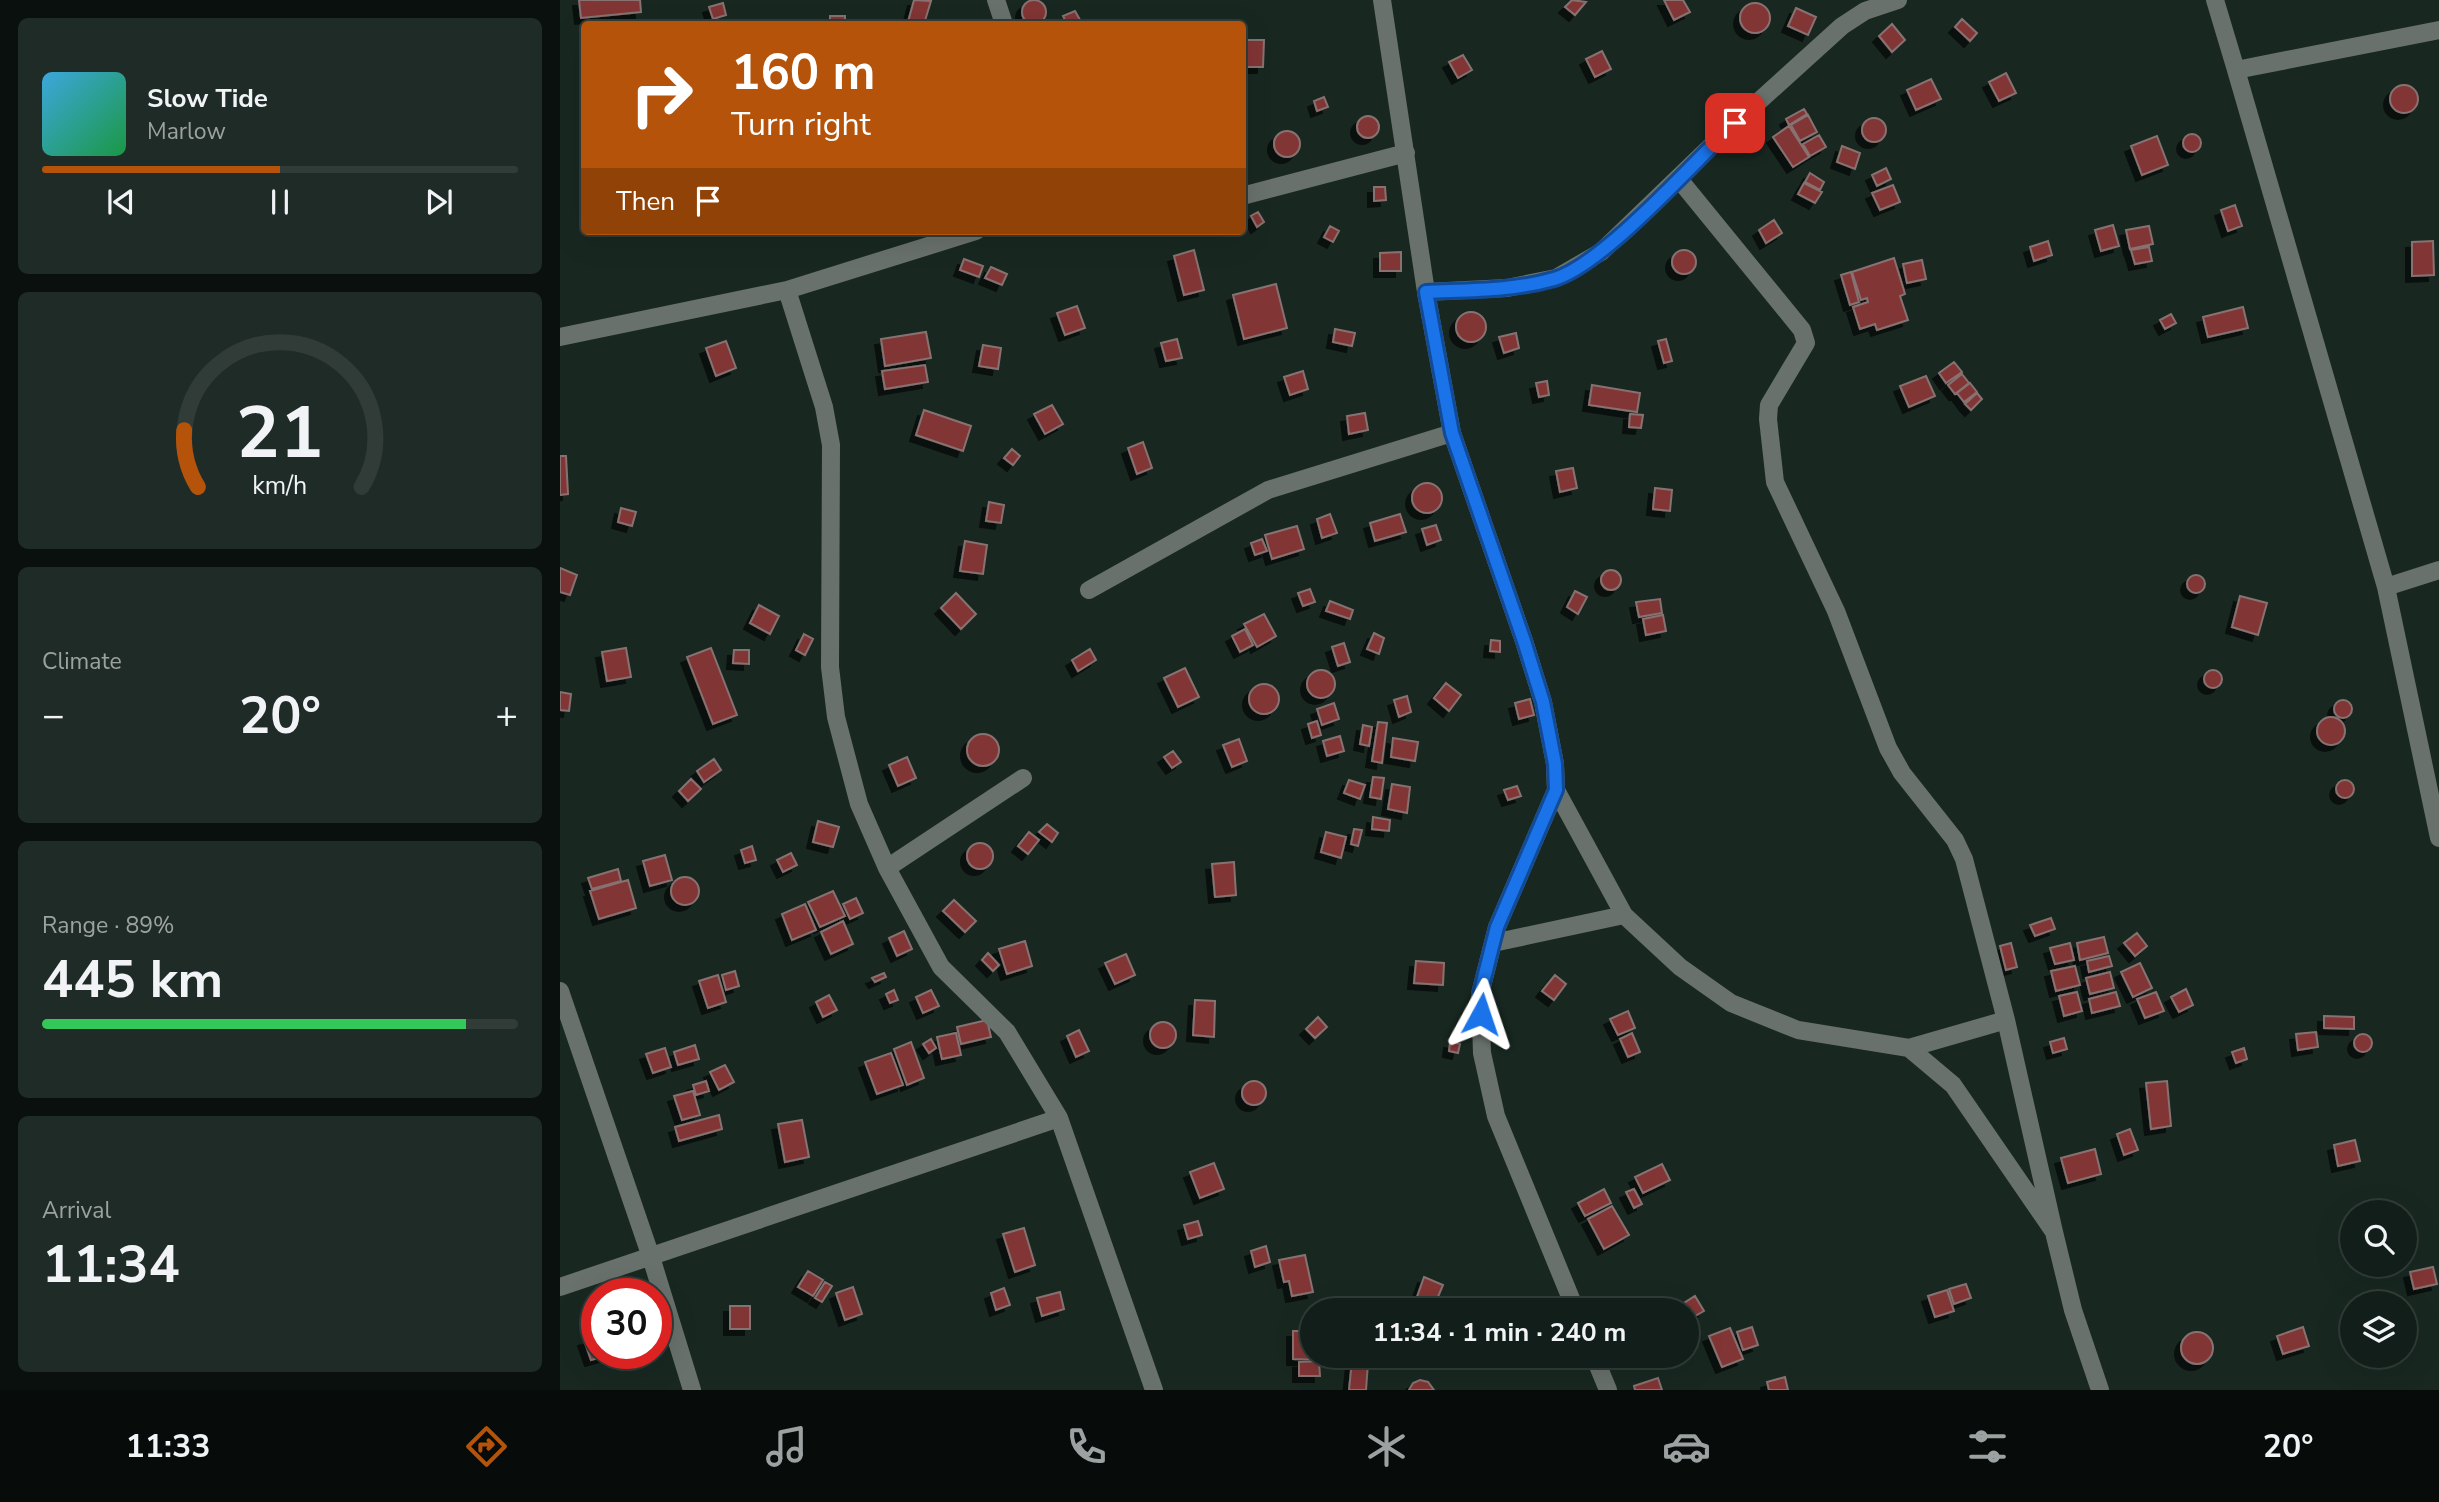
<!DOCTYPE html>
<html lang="en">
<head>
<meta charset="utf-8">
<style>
  body { margin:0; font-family:"Nunito Sans",sans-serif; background:#1f2b26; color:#f1f3f6; height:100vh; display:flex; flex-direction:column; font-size:26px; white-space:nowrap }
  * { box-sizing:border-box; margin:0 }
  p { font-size:23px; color:#9ca2a2 }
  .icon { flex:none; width:38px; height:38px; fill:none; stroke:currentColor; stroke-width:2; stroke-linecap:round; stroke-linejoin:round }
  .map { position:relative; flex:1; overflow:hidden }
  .details { display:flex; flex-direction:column; gap:18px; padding:18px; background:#0a100e; width:560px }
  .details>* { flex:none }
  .top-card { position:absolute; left:21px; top:21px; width:665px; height:214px; border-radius:7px; box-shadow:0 7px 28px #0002,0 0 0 2px #313c38; background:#b45309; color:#fff; overflow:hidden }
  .controls { position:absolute; left:1780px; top:1200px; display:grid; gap:14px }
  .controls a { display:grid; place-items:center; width:77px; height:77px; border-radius:50%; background:#121e19; box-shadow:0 7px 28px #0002,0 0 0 2px #313c38; font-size:35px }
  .speed { position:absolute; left:21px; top:1278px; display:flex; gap:14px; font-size:35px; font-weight:700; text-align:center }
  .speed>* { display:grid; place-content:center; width:91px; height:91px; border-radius:50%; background:#121e19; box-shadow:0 7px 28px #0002,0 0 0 2px #313c38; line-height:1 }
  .speed .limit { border:10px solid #d22; background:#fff; color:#111 }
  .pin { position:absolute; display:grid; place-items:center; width:60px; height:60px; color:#fff; margin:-30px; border-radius:14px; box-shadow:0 4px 10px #0006 }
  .me { position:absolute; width:77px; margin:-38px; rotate:5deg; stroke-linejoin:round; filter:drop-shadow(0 0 5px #0008) }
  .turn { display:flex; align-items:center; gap:24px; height:147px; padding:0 35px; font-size:32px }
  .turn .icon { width:91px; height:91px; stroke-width:2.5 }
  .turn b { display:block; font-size:49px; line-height:60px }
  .then { display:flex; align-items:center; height:66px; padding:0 35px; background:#0003; gap:14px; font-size:26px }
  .big { font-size:52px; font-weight:700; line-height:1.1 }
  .details .card { flex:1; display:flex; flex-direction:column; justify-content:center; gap:10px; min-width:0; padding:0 24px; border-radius:10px; background:#1f2b26 }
  .details .dial { align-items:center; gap:0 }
  .dial svg { height:182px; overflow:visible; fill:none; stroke:#313c38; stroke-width:7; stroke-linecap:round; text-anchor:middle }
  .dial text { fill:#f1f3f6; stroke:none }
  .song { display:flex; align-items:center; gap:21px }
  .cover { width:84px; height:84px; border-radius:10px; background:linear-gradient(135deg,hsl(200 70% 55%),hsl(140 70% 35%)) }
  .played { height:7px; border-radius:4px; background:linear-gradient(90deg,#b45309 50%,#313c38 50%) }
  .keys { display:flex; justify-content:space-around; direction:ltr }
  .heat { display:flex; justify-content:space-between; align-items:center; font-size:38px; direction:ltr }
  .charge { height:10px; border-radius:5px; background:linear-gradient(90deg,#34c759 89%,#313c38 0) }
  .trip { position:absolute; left:740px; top:1298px; width:399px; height:70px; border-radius:35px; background:#121e19; box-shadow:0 7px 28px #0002,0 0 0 2px #313c38; font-weight:700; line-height:70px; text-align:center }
  .tab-bar { display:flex; height:112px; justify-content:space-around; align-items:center; background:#070c0a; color:#9ca2a2 }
  .tab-bar .icon { width:49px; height:49px }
  .tab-bar .selected { color:#b45309 }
  .tab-bar b { font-size:32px; color:#f1f3f6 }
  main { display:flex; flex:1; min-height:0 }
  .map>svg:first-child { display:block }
</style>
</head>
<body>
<main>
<section class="details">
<div class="card">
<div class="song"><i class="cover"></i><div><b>Slow Tide</b><p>Marlow</p></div></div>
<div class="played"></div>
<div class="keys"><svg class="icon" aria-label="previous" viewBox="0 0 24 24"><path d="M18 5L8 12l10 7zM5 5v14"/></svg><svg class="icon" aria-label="pause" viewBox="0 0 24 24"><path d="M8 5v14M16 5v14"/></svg><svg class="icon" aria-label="next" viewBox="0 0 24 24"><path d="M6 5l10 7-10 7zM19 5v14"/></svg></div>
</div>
<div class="card dial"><svg viewBox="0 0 100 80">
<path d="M14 69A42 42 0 1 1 86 69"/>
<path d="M14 69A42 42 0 0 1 8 44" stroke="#b45309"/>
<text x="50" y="56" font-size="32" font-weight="700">21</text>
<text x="50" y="72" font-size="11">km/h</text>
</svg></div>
<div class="card"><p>Climate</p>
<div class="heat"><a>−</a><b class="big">20°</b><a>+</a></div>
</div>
<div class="card"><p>Range · 89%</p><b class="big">445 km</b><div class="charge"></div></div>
<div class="card"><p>Arrival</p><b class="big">11:34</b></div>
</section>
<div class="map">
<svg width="1879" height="1390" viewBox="0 0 1879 1390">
  <defs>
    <filter id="shadow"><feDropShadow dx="-6" dy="6" stdDeviation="0" flood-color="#0009"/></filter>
  </defs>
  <rect width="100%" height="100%" fill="#182821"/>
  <path fill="#823535" stroke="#877271" stroke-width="2" filter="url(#shadow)" d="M462 12a12 12 0 1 1 24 0a12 12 0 1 1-24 0Z
    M19 0H80L81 12 21 18Z
    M354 0 371 1 364 24 348 22Z
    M1012 0 1026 2 1015 15 1005 7Z
    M1104 0H1123L1130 12 1114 20Z
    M1180 18a15 15 0 1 1 30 0a15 15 0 1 1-30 0Z
    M163 3 166 15 153 19 149 7Z
    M1236 8 1256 17 1248 35 1228 26Z
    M515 11 520 20 507 24 503 16Z
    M270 16H285V24H270Z
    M1402 19 1417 33 1410 41 1395 27Z
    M251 21H266V24H251Z
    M1332 24 1345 40 1332 52 1319 36Z
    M686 40H704L703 67H685Z
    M1042 51 1051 69 1035 77 1026 59Z
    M903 55 912 70 898 78 889 62Z
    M1446 73 1456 93 1439 101 1429 82Z
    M1371 79 1381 99 1356 110 1347 90Z
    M1830 99a14 14 0 1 1 28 0a14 14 0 1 1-28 0Z
    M764 97 768 107 757 111 754 101Z
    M1244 109 1247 114 1229 125 1226 119Z
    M1248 115 1257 132 1240 141 1231 125Z
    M797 127a11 11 0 1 1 22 0a11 11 0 1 1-22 0Z
    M1302 130a12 12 0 1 1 24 0a12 12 0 1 1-24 0Z
    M1229 126 1249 157 1233 167 1213 137Z
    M714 144a13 13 0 1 1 26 0a13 13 0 1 1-26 0Z
    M1623 143a9 9 0 1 1 18 0a9 9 0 1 1-18 0Z
    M1259 135 1266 147 1250 156 1243 144Z
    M1597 136 1608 165 1582 175 1571 146Z
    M1282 146 1300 153 1295 169 1277 162Z
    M1326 168 1331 179 1317 186 1312 175Z
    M1250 173 1264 182 1260 190 1245 182Z
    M1244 183 1262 192 1255 203 1238 194Z
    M1333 185 1340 202 1320 210 1312 193Z
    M814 187H825L826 200 814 201Z
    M1675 205 1682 226 1668 231 1661 210Z
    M698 212 704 222 697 227 691 216Z
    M1214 220 1222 233 1206 243 1199 230Z
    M1553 225 1559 246 1541 251 1535 230Z
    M770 226 779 231 773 242 764 237Z
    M1589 226 1593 244 1570 249 1566 230Z
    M1488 241 1492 255 1474 261 1470 247Z
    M1873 241 1874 275 1852 276V242Z
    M1589 247 1592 261 1575 264 1571 250Z
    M634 250 644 290 624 295 614 256Z
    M1112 262a12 12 0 1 1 24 0a12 12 0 1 1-24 0Z
    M841 252V271H820V253Z
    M1334 258 1345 294 1340 296 1348 320 1317 330 1315 324 1300 329 1293 307 1308 302 1307 298 1301 300 1292 272Z
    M404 259 423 266 419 277 400 270Z
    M1362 260 1366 279 1347 283 1343 264Z
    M431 267 447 274 442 285 425 278Z
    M1291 272 1299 302 1290 305 1281 275Z
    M716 284 727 328 684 339 673 295Z
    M517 306 525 328 505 335 497 313Z
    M1683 307 1688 328 1648 337 1643 317Z
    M896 327a15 15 0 1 1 30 0a15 15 0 1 1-30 0Z
    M1611 314 1616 323 1605 329 1600 320Z
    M775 329 795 333 792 346 773 342Z
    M366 332 371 358 325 366 321 339Z
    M956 333 959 348 944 353 939 337Z
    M617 339 622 358 606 361 601 343Z
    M1106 339 1112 361 1104 363 1098 341Z
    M166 341 176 368 156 376 146 348Z
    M423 345 441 348 438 369 419 366Z
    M1394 362 1402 372 1386 383 1379 373Z
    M365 365 368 382 325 389 322 371Z
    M743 371 748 389 730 395 724 377Z
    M1402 374 1409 383 1395 394 1388 385Z
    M1366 376 1375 396 1349 407 1340 386Z
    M987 381 989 395 979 397 976 383Z
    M1410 383 1417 392 1404 402 1397 393Z
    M1032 385 1080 393 1077 412 1029 405Z
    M1417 393 1422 399 1411 410 1405 404Z
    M492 405 503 424 485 434 474 414Z
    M364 410 411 426 403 451 356 435Z
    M805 413 808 430 789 434 787 416Z
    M1070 414 1083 415 1081 428 1069 427Z
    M583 442 592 468 577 474 568 448Z
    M452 449 460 456 453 465 444 458Z
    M0 456H6L8 494 0 495Z
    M1013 468 1017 488 1000 492 996 471Z
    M852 498a15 15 0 1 1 30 0a15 15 0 1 1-30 0Z
    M1095 488 1112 490 1110 511 1093 509Z
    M429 502 444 505 441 523 426 521Z
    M61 508 76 512 72 526 58 522Z
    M770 514 777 533 762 538 757 519Z
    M840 514 846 532 815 541 810 523Z
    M876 525 881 540 867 545 862 529Z
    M737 526 744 549 712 559 705 535Z
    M702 539 707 551 695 555 691 543Z
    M405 541 427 545 423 574 400 571Z
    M0 568 17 575 10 595 0 592Z
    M1041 580a10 10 0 1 1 20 0a10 10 0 1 1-20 0Z
    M1627 584a9 9 0 1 1 18 0a9 9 0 1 1-18 0Z
    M750 589 755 602 743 606 738 593Z
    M1015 591 1027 597 1018 614 1007 607Z
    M396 593 416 614 401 629 381 608Z
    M1680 596 1707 603 1698 635 1672 627Z
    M1100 599 1102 613 1079 617 1076 602Z
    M770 601 793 610 790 619 766 611Z
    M199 605 219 616 210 634 190 623Z
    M704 614 716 636 697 647 684 624Z
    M1103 615 1106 631 1086 635 1083 619Z
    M685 629 693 645 680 652 672 636Z
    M814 633 824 638 819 654 807 649Z
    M244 634 253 639 245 655 236 650Z
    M931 640 940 641V652L930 651Z
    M784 643 790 662 778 666 772 647Z
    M66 648 71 677 47 681 42 652Z
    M151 648 177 715 153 724 127 657Z
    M530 649 536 660 518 671 512 660Z
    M174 650H189V664L173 663Z
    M625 668 639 697 618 707 604 678Z
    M1644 679a9 9 0 1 1 18 0a9 9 0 1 1-18 0Z
    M747 684a14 14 0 1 1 28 0a14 14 0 1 1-28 0Z
    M886 683 901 695 889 711 874 698Z
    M689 699a15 15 0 1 1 30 0a15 15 0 1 1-30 0Z
    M0 692 11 694 9 711 0 710Z
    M847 696 851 712 839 717 834 700Z
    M970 699 974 715 959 719 955 703Z
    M1774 709a9 9 0 1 1 18 0a9 9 0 1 1-18 0Z
    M774 703 779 719 762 725 757 709Z
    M1757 731a14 14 0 1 1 28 0a14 14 0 1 1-28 0Z
    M757 721 761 735 752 738 748 724Z
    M818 722 827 723 822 763 812 761Z
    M803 725 812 727 809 746 800 744Z
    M407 750a16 16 0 1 1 32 0a16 16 0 1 1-32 0Z
    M780 736 784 751 767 756 763 741Z
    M833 738 858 742 855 761 831 757Z
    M679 739 687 761 672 767 663 745Z
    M613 751 621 762 612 768 604 757Z
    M347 757 356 778 338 786 329 765Z
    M154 759 161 770 144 782 137 771Z
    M813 777 824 778 821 799 810 797Z
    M131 779 141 789 128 801 119 791Z
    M1776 789a9 9 0 1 1 18 0a9 9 0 1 1-18 0Z
    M789 780 805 785 800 799 784 793Z
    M832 784 850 787 847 813 828 809Z
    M957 786 961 796 948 800 944 790Z
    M813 817 830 820 829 831 812 829Z
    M258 821 279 827 273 847 253 842Z
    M487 824 498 833 492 842 479 832Z
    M794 829 802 830 798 846 791 844Z
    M469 832 479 840 468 854 458 846Z
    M766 832 786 837 781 858 761 852Z
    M407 856a13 13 0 1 1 26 0a13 13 0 1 1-26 0Z
    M192 846 196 860 185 863 181 850Z
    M231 853 237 865 223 872 217 860Z
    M105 855 112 880 90 886 83 861Z
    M674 862 676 895 655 897 652 864Z
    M58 869 61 881 32 889 28 878Z
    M111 891a14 14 0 1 1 28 0a14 14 0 1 1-28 0Z
    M68 880 76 908 39 919 30 891Z
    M273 891 285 916 260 927 248 902Z
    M296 898 303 913 290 919 283 904Z
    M394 900 416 921 405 932 383 911Z
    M245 904 256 930 232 940 222 914Z
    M1491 918 1495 929 1475 936 1470 925Z
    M283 921 293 944 271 954 261 932Z
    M344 931 352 949 337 956 329 938Z
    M1577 933 1587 946 1575 956 1564 943Z
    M1544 937 1548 953 1520 960 1517 943Z
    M465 941 472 966 447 974 439 949Z
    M1451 943 1457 967 1446 970 1440 946Z
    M1510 943 1514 960 1495 964 1490 948Z
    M428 953 439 965 433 971 422 960Z
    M566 954 575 975 555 984 545 963Z
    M1549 956 1552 966 1529 972 1527 961Z
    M856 961 884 963 883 985 854 983Z
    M1580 963 1592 988 1573 997 1561 972Z
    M1515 966 1520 985 1496 991 1491 971Z
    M175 971 179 986 166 990 162 975Z
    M1550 972 1554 988 1530 994 1526 978Z
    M324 973 326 977 315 982 312 978Z
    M158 975 166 1002 148 1008 139 981Z
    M995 975 1006 984 994 1000 982 991Z
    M1626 989 1633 1005 1619 1012 1611 997Z
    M334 990 338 1000 330 1003 326 994Z
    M371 990 379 1006 363 1013 356 997Z
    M1517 992 1522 1011 1504 1016 1499 996Z
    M1556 992 1560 1006 1532 1013 1529 999Z
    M1596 992 1604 1011 1585 1018 1577 999Z
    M269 995 277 1010 263 1017 256 1002Z
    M635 1000 655 1001 654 1037 633 1035Z
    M1068 1011 1075 1028 1058 1035 1050 1019Z
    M1764 1016 1794 1017V1029L1764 1028Z
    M758 1017 767 1027 755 1038 746 1029Z
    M427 1020 431 1037 401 1044 397 1027Z
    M590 1035a13 13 0 1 1 26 0a13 13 0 1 1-26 0Z
    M519 1030 529 1051 516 1057 507 1036Z
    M1756 1032 1758 1047 1738 1050 1736 1034Z
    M396 1033 401 1055 382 1059 377 1037Z
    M1072 1033 1080 1052 1068 1057 1060 1039Z
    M1794 1043a9 9 0 1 1 18 0a9 9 0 1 1-18 0Z
    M1504 1038 1507 1049 1493 1053 1490 1042Z
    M371 1039 376 1048 369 1053 363 1044Z
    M351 1042 364 1078 347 1085 334 1049Z
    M890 1042 900 1044 898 1053 889 1051Z
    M135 1045 139 1059 118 1065 114 1052Z
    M105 1048 111 1067 93 1073 86 1054Z
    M1684 1048 1687 1059 1676 1063 1672 1052Z
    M331 1053 343 1085 317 1094 305 1062Z
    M165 1065 174 1082 159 1090 150 1072Z
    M682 1093a12 12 0 1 1 24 0a12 12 0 1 1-24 0Z
    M146 1081 149 1091 136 1095 133 1085Z
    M1607 1081 1611 1126 1591 1129 1586 1083Z
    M133 1091 140 1115 122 1120 114 1096Z
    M159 1115 162 1129 119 1141 115 1127Z
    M242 1120 249 1157 225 1162 218 1124Z
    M1570 1129 1578 1150 1564 1155 1557 1134Z
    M1795 1140 1800 1161 1778 1166 1774 1145Z
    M1535 1149 1541 1174 1508 1183 1501 1158Z
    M654 1163 664 1189 640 1198 630 1172Z
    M1102 1164 1110 1180 1083 1193 1075 1177Z
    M1044 1189 1051 1203 1025 1216 1018 1203Z
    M1074 1189 1082 1204 1074 1208 1066 1192Z
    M1052 1206 1069 1235 1044 1249 1028 1219Z
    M638 1221 642 1235 628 1239 624 1225Z
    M464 1228 475 1265 455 1272 443 1234Z
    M706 1246 710 1262 695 1267 691 1251Z
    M745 1255 753 1292 732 1296 729 1281 724 1282 719 1260Z
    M1873 1267 1877 1284 1854 1289 1850 1272Z
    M248 1271 263 1280 253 1296 238 1287Z
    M864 1277 883 1285 875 1304 857 1297Z
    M265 1282 272 1286 262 1302 255 1298Z
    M1406 1284 1411 1298 1394 1304 1389 1289Z
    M293 1287 302 1314 285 1320 276 1293Z
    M444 1288 450 1305 436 1310 431 1293Z
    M1387 1290 1394 1311 1375 1317 1368 1296Z
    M500 1292 504 1309 482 1316 477 1298Z
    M1135 1296 1144 1311 1128 1320 1127 1311H1122L1119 1306Z
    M170 1306H190V1329H170Z
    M1192 1327 1198 1345 1183 1350 1177 1332Z
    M1743 1327 1749 1346 1723 1354 1717 1336Z
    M1170 1328 1183 1359 1162 1367 1149 1336Z
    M733 1331H752V1356H759V1360L733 1359Z
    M1621 1348a16 16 0 1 1 32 0a16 16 0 1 1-32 0Z
    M37 1337V1353H49V1355L31 1360 24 1340Z
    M759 1361 760 1376H739V1362Z
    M792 1361 808 1363 806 1390H789Z
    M1225 1377 1228 1390H1209L1207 1382Z
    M1098 1378 1102 1390H1075L1074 1386Z
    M860 1380 868 1382 874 1390H849L853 1383Z"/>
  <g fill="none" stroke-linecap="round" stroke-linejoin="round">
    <path stroke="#69716d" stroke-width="18" d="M436 0 444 24
      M822 0 866 292 892 433 964 641 983 702 995 764 996 790 937 927 920 994 922 1053 936 1116 1016 1311
      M1655 0 1676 70
      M1879 30 1676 70 1826 587 1879 838
      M1118 178 1242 330 1246 343 1209 405 1208 419 1215 482 1276 611 1328 748 1342 773 1395 840 1404 859 1446 1020 1494 1232
      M682 196 846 153
      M227 290 264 407 271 445 270 667 276 717 299 804 327 868 381 967 447 1032 499 1118
      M866 292 947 288 996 278 1041 252 1175 123 1282 26 1305 11 1338 0
      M0 337 227 290 416 231
      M1826 587 1879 570
      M529 590 708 490 892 433
      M996 790 1064 915 1120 967 1171 1003 1238 1030 1349 1048 1393 1085 1494 1232 1513 1310 1540 1390
      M327 868 463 778
      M933 943 1064 915
      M0 991 91 1257 132 1390
      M1349 1048 1446 1020
      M0 1287 499 1118 594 1390
      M1034 1356 1048 1390"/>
  </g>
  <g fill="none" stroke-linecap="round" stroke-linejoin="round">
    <g stroke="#114b97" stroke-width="18">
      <path id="route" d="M921 1014 920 994 937 927 996 790 995 764 983 702 964 641 892 433 866 292C909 290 952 291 994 279 1043 265 1135 161 1175 123"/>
    </g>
    <use href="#route" stroke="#1a73e8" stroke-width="12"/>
  </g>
</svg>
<div class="controls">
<a><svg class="icon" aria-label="search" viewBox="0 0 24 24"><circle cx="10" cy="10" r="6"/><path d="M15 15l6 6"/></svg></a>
<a><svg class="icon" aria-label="layers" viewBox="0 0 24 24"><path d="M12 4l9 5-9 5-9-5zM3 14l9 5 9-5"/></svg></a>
</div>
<div class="speed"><div class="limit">30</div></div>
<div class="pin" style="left:1175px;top:123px;background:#d93025"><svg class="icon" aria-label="arrive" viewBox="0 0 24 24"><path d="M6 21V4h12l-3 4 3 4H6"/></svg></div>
<svg class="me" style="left:921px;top:1014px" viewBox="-20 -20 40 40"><path d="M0-17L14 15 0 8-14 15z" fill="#1a73e8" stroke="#fff" stroke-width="4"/></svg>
<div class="trip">11:34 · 1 min · 240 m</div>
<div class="top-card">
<div class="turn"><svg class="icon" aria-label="right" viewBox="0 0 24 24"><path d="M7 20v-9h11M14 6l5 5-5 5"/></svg><div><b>160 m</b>Turn right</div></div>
<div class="then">Then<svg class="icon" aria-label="arrive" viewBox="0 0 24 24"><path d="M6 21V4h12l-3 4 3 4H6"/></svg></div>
</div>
</div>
</main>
<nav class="tab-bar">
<b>11:33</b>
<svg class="icon selected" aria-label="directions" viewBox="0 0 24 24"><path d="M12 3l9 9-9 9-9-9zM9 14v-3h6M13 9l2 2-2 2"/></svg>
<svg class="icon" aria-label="music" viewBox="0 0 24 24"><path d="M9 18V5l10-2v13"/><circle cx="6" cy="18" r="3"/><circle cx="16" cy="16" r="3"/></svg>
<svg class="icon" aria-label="phone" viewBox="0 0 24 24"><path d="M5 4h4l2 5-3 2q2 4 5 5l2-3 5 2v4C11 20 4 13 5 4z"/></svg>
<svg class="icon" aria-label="climate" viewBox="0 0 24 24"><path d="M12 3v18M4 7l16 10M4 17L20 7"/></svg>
<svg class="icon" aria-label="car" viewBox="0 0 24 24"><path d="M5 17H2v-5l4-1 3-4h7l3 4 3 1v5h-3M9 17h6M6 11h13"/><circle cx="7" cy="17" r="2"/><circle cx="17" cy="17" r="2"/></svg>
<svg class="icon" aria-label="filters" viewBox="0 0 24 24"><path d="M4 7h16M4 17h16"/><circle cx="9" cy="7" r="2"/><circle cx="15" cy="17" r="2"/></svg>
<b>20°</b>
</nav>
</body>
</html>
